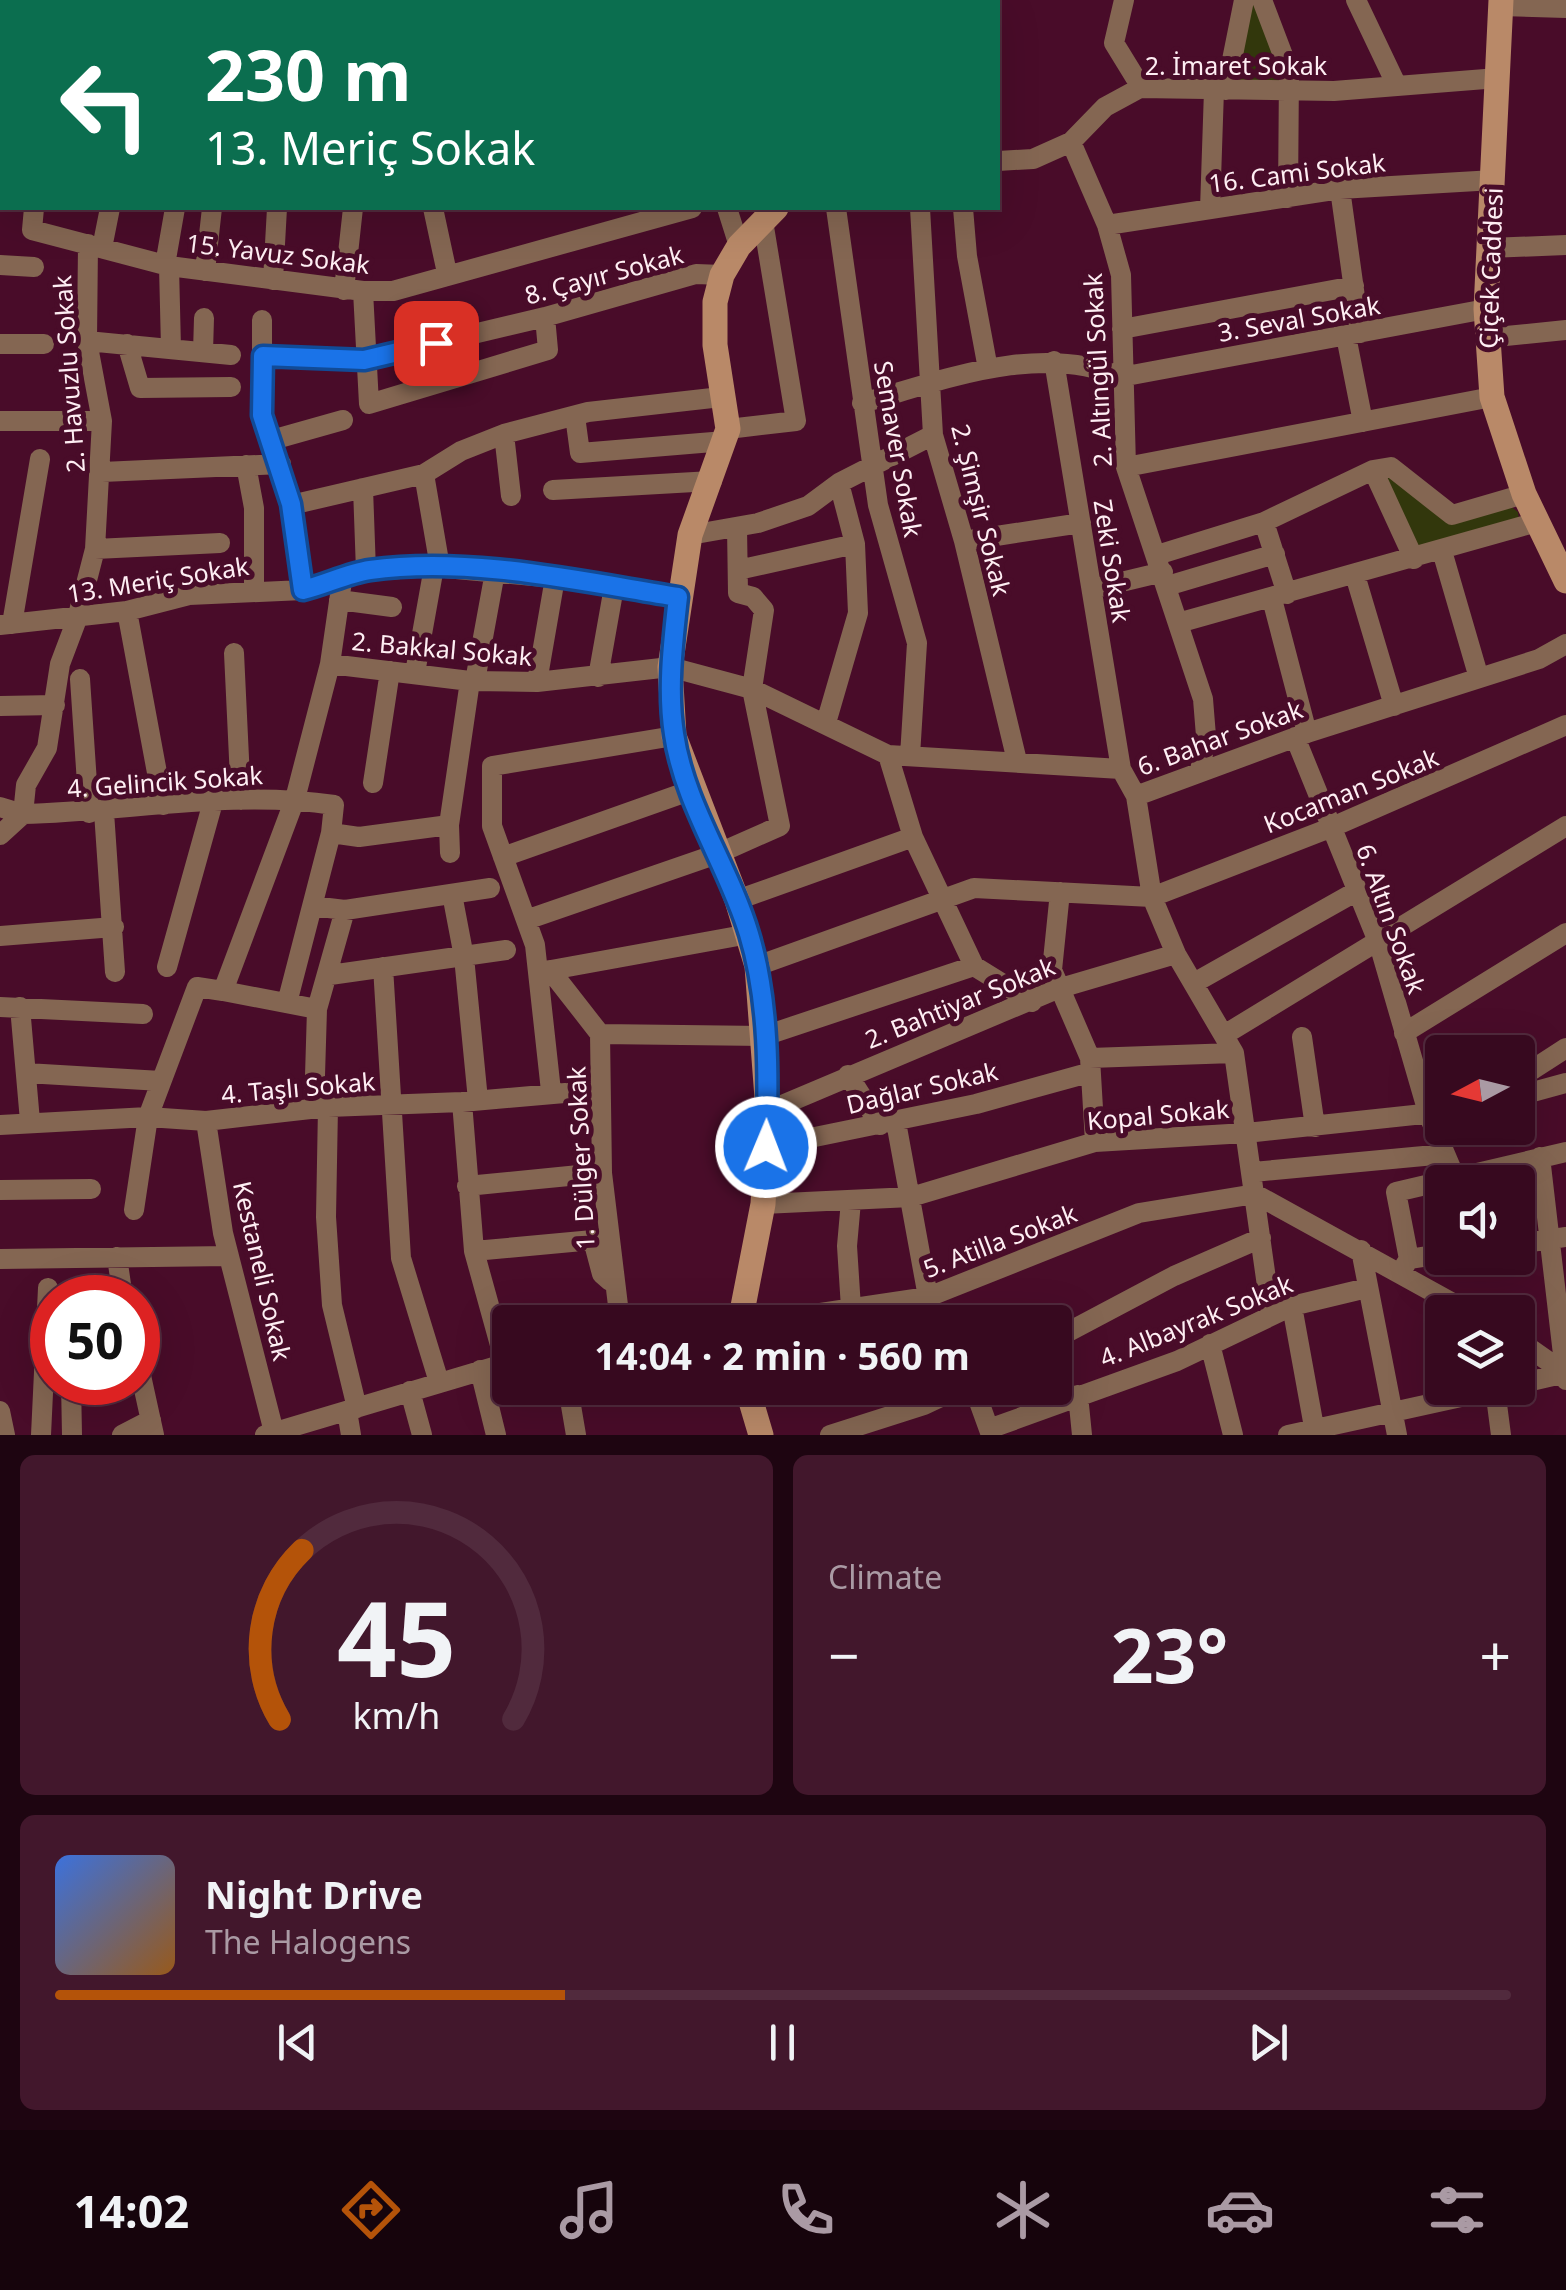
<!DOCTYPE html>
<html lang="en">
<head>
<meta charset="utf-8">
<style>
  body { margin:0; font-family:"Noto Sans",sans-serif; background:#42172c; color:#f1f3f6; height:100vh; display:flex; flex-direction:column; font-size:38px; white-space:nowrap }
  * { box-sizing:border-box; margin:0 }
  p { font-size:32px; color:#aa9aa4 }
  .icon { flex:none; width:55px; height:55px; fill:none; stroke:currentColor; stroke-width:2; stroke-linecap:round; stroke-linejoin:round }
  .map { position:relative; height:1435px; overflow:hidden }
  .details { display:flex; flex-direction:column; gap:20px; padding:20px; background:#1e0511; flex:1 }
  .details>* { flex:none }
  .top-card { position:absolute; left:0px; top:0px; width:1000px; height:210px; box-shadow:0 10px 40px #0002,0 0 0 2px #512a3d; background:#0b6e4f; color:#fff; overflow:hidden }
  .needle { width:65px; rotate:263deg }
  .controls { position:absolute; left:1425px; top:1035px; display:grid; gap:20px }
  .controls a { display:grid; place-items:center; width:110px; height:110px; border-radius:10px; background:#37091f; box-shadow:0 10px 40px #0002,0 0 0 2px #512a3d; font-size:50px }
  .speed { position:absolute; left:30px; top:1275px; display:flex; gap:20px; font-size:50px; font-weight:700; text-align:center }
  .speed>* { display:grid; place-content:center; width:130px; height:130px; border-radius:50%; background:#37091f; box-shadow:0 10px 40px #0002,0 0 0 2px #512a3d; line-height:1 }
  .speed .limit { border:15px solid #d22; background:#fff; color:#111 }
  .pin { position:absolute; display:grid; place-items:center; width:85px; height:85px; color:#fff; margin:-42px; border-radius:20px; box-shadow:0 5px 15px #0006 }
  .me { position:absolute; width:110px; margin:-55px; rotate:1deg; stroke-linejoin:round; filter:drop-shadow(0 0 8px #0008) }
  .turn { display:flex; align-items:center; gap:35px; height:210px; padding:0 40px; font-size:45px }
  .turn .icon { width:130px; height:130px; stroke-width:2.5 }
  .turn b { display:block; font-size:70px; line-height:85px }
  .big { font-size:75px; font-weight:700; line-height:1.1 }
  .details .widget { flex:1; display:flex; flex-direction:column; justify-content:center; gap:15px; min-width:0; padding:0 35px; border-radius:15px; background:#42172c }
  .details .dial { align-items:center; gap:0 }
  .dial svg { height:260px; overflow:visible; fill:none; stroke:#512a3d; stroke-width:7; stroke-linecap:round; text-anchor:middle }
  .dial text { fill:#f1f3f6; stroke:none }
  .song { display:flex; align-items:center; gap:30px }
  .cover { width:120px; height:120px; border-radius:15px; background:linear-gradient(135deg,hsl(220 70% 55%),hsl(30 70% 35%)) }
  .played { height:10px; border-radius:5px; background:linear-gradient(90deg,#b45309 35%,#512a3d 35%) }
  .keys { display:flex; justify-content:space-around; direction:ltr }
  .heat { display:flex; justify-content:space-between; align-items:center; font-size:55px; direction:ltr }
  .details .tiles { flex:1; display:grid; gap:20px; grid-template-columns:1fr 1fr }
  .widget:last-child { grid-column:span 2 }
  .trip { position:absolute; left:492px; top:1305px; width:580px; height:100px; border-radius:10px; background:#37091f; box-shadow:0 10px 40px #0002,0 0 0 2px #512a3d; font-weight:700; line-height:100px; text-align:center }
  .dock { display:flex; height:160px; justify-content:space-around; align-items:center; background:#16040c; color:#aa9aa4 }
  .dock .icon { width:70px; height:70px }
  .dock .current { color:#b45309 }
  .dock b { font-size:45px; color:#f1f3f6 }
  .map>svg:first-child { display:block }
</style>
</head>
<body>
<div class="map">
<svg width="1566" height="1435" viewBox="0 0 1566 1435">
  <rect width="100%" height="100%" fill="#490c29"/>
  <path fill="#32370c" d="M1253 0 1284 74 1277 84 1235 81Z
    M1381 476 1394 477 1446 522 1510 506 1518 512 1519 520 1416 553Z"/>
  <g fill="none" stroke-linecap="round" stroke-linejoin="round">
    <path stroke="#846652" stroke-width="20" d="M23 0 24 2
      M91 0V2
      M140 0V2
      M224 0 225 2
      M307 0V2
      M639 0 640 2
      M1124 0 1114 43 1141 87
      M1262 0 1289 71 1288 198
      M1356 0 1397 86
      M378 2V0
      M693 2V0
      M750 2V0
      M813 2 814 0
      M886 2 887 0
      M1501 6 1566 8
      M1226 90 1244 0
      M0 107 2 108
      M1071 142 1107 225 1121 275 1126 467 1203 699 1206 736 1200 771
      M998 161 1033 159 1071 142 1105 107 1140 88 1334 91 1498 78
      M0 176H2
      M1340 189 1360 333
      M34 208 32 230 169 266 363 291H393L692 208
      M433 208 447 273
      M727 208 739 246
      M836 208 878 505 917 643 910 756
      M920 208 933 435 964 541 1017 761
      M963 208 967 256 988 369
      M1210 209 1214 90
      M1107 225 1340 189 1494 180
      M102 248 110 208
      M1489 248 1566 245
      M0 265 34 267
      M165 265 175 208
      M169 266 171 348
      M205 271 212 208
      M273 280 277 208
      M344 290 353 208
      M363 291 369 404 548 350 545 317
      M262 320V415L291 505 303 590
      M1122 329 1354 286
      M1346 336 1363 422
      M1486 338 1566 330
      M87 341 231 355
      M0 344H44
      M127 344 140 388 231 387
      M203 352 204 318
      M263 356 364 360 545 317 696 274 722 275
      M1054 361 1121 769
      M862 403C944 380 1039 342 1121 377L1486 309
      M575 416 580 453 725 441
      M0 421H102
      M728 429 796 421 763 221
      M504 434 511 496
      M272 440 343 420
      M246 465 254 508V589
      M1126 467 1492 397
      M1373 470 1414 559
      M102 472 281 464
      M424 474 440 567
      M363 488 366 571
      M553 490 712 481
      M291 505 424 474 461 451 504 434 588 412 721 397
      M1264 522 1287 594
      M690 535 758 523 808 506 839 483 933 435
      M964 541 1081 523
      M95 549 220 543
      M1442 551 1479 678
      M1157 555 1264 522 1373 470 1391 467 1452 515 1524 494
      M738 570 855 544
      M1355 575 1394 706
      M1167 586 1275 554
      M1092 589 1163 572
      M1272 599 1307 733
      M339 600 392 607
      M127 611 163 805
      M1178 623 1537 522
      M12 624 40 459
      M0 625 127 611 189 595 303 590 366 571 434 567 555 578 678 597
      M234 653 241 800
      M330 664 470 681 537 682 670 667 752 689 888 755 1121 769 1136 796 1152 897 1176 954 1234 1053 1271 1314
      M415 673 434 567
      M598 677 614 587
      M80 679 89 813
      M475 681 495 572
      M537 682 555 578
      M0 706 55 705
      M826 723 858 613 855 544 839 483
      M1295 737 1379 944 1429 1116 1454 1175
      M888 755 913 837 974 966 1032 1002
      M373 783 390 671
      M1136 796 1307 733 1539 659 1566 644
      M0 807 23 814C126 812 232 789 334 805L331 833 287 1003
      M104 812 115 972
      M331 833 359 837 449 825
      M0 835 23 814 26 785 47 748 60 664 77 619 95 549 102 421 87 341 88 244
      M450 853 449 825 470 681
      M503 857 692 790
      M1060 892 1052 970 1090 1058 1095 1142
      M452 894 464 957 478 1100
      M737 900 913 837
      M312 906 345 910 490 888
      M526 920 717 854 780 826 752 689 764 610 753 597 738 593 737 527
      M0 936 114 927
      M757 966 974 888 1152 897 1330 828 1566 725
      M167 967 213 802
      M383 967 401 1258 439 1382
      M550 970 600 1034
      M540 972 749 934
      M330 975 506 950
      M1194 983 1357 891
      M223 991 317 1009
      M0 1007 143 1014
      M20 1007 30 1121
      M1404 1033 1566 933
      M1224 1035 1566 826
      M1302 1037 1315 1127
      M1090 1058 1234 1053
      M26 1073 161 1081
      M848 1075 880 1125
      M1518 1079 1566 1048
      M551 1091 535 945 492 826V766L674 736
      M1518 1096 1566 1083
      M462 1102 474 1251 505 1363
      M328 1107 326 1217 332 1305 357 1408
      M314 1109 317 1009 345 910
      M768 1111 1057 989 1176 954
      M206 1121 223 1233 274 1432
      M896 1122 928 1297 942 1322
      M0 1125 148 1117 206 1121 328 1107 462 1102 599 1090
      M766 1147 976 1104 1088 1073
      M1540 1157 1566 1380
      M1253 1172 1445 1154
      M467 1186 579 1175
      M0 1190 91 1189
      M1255 1194 1469 1312
      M851 1201 847 1246 851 1308
      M763 1204 911 1197 1095 1142 1246 1133 1442 1112
      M134 1210 148 1117 197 987 223 991 295 799 330 664 342 581
      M1518 1244 1566 1237
      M1361 1250 1397 1435
      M474 1251 593 1240 602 1274 610 1281
      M117 1257 123 1298
      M0 1259 229 1256
      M1409 1259 1442 1254
      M1400 1273 1409 1259 1396 1192 1566 1152
      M1292 1306 1314 1427
      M620 1322 602 1173 600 1034 764 1036 974 966
      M760 1322 928 1297 1139 1213 1255 1194
      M1055 1339 1174 1276 1261 1238
      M1518 1340 1565 1373
      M1210 1344 1233 1435
      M138 1362 154 1435
      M480 1370 496 1435
      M71 1382 72 1435
      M1518 1384 1566 1373
      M568 1388 576 1435
      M651 1388 653 1395 714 1388
      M974 1388 991 1435
      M1495 1389 1501 1435
      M410 1391 422 1435
      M1078 1395 1082 1435
      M0 1411 5 1435
      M347 1411 351 1435
      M989 1429 1177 1361 1292 1306 1367 1288
      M41 1435 48 1288
      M122 1435 151 1420
      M265 1435 510 1362
      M830 1435 924 1405 960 1388
      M1288 1435 1502 1388"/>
    <path stroke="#b98968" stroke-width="25" d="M1501 0 1486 309 1492 397 1524 494 1566 581
      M953 2 954 0
      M740 1322 763 1204 768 1111 757 966 737 900 674 736 670 667 690 535 728 429 715 345V302L722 275 739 246 776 208
      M747 1388 761 1435"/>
  </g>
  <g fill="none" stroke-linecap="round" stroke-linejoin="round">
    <g stroke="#114b97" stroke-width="25">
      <path id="route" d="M436 343 364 360 263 356 262 415 291 504 303 590C325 585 348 573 370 570 469 556 579 581 678 597 673 642 667 689 674 734 684 804 729 867 749 934 769 1000 769 1078 766 1147"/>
    </g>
    <use href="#route" stroke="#1a73e8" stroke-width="18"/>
  </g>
  <g text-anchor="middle" stroke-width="10" stroke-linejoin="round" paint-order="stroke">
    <g font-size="25" fill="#feeef3" stroke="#490c29">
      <text x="1236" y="75">2. İmaret Sokak</text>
      <text transform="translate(1297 173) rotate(-7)" y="9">16. Cami Sokak</text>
      <text transform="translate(278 254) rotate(7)" y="9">15. Yavuz Sokak</text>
      <text transform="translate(1491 268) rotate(-88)" y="9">Çiçek Caddesi</text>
      <text transform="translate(604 275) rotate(-15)" y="9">8. Çayır Sokak</text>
      <text transform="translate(1299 319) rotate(-10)" y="9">3. Seval Sokak</text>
      <text transform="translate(1098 370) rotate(-93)" y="9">2. Altıngül Sokak</text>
      <text transform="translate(69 374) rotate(-94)" y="9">2. Havuzlu Sokak</text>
      <text transform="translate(898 449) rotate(80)" y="9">Semaver Sokak</text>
      <text transform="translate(981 510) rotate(76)" y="9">2. Şimşir Sokak</text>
      <text transform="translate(1112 561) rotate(81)" y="9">Zeki Sokak</text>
      <text transform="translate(158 580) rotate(-9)" y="9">13. Meriç Sokak</text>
      <text transform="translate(442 649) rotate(5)" y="9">2. Bakkal Sokak</text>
      <text transform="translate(1220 738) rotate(-20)" y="9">6. Bahar Sokak</text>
      <text transform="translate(165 782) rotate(-4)" y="9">4. Gelincik Sokak</text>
      <text transform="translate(1351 791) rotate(-22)" y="9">Kocaman Sokak</text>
      <text transform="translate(1391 919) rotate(70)" y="9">6. Altın Sokak</text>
      <text transform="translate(960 1003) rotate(-22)" y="9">2. Bahtiyar Sokak</text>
      <text transform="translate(298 1088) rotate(-5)" y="9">4. Taşlı Sokak</text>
      <text transform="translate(922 1088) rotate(-13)" y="9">Dağlar Sokak</text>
      <text transform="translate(1158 1115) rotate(-5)" y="9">Kopal Sokak</text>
      <text transform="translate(581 1158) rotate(-93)" y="9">1. Dülger Sokak</text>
      <text transform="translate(1000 1241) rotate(-21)" y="9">5. Atilla Sokak</text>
      <text transform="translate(262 1271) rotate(77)" y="9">Kestaneli Sokak</text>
      <text transform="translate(1196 1321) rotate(-22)" y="9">4. Albayrak Sokak</text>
    </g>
  </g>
</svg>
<div class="controls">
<a><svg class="needle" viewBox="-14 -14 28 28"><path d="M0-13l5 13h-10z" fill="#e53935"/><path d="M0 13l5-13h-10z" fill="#aa9aa4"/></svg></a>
<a><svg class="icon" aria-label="sound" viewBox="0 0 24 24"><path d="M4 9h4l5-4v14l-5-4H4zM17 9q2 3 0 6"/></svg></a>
<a><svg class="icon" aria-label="layers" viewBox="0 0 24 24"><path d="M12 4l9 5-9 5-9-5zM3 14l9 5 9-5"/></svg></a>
</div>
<div class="speed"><div class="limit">50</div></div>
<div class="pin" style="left:436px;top:343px;background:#d93025"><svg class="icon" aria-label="arrive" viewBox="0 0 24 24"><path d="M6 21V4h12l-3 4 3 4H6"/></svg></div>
<svg class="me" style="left:766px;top:1147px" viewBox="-20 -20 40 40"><circle r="17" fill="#1a73e8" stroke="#fff" stroke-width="3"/><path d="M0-11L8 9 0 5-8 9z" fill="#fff"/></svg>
<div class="trip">14:04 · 2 min · 560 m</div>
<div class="top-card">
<div class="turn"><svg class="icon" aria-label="left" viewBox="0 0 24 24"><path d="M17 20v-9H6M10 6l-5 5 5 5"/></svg><div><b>230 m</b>13. Meriç Sokak</div></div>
</div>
</div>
<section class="details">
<div class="tiles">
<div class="widget dial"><svg viewBox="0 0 100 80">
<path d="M14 69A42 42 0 1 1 86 69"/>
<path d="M14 69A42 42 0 0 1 21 17" stroke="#b45309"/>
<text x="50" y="56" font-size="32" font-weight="700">45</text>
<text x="50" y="72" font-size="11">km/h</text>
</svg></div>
<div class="widget"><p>Climate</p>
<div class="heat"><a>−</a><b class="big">23°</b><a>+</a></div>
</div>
<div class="widget">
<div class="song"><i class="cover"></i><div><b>Night Drive</b><p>The Halogens</p></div></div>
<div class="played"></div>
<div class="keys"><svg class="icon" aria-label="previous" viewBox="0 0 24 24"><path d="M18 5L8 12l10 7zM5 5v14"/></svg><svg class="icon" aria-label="pause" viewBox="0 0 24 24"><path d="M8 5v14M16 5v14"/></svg><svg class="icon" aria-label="next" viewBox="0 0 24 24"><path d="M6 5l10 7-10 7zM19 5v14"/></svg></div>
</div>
</div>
</section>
<nav class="dock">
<b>14:02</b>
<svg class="icon current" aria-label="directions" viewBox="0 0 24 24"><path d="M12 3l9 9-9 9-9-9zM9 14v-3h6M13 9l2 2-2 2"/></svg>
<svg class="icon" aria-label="music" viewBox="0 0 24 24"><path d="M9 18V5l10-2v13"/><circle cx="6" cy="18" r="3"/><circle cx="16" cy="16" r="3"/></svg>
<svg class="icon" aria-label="phone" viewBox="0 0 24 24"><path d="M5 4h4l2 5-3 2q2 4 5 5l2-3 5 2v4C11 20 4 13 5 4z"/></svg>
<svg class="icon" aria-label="climate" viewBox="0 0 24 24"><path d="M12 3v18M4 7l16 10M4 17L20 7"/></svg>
<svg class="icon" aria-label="car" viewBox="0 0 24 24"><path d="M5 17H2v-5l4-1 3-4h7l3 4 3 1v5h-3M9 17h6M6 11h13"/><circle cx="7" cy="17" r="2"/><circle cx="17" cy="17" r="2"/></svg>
<svg class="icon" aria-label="filters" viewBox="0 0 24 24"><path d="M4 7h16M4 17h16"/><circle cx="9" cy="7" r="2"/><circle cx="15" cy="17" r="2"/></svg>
</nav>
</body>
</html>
